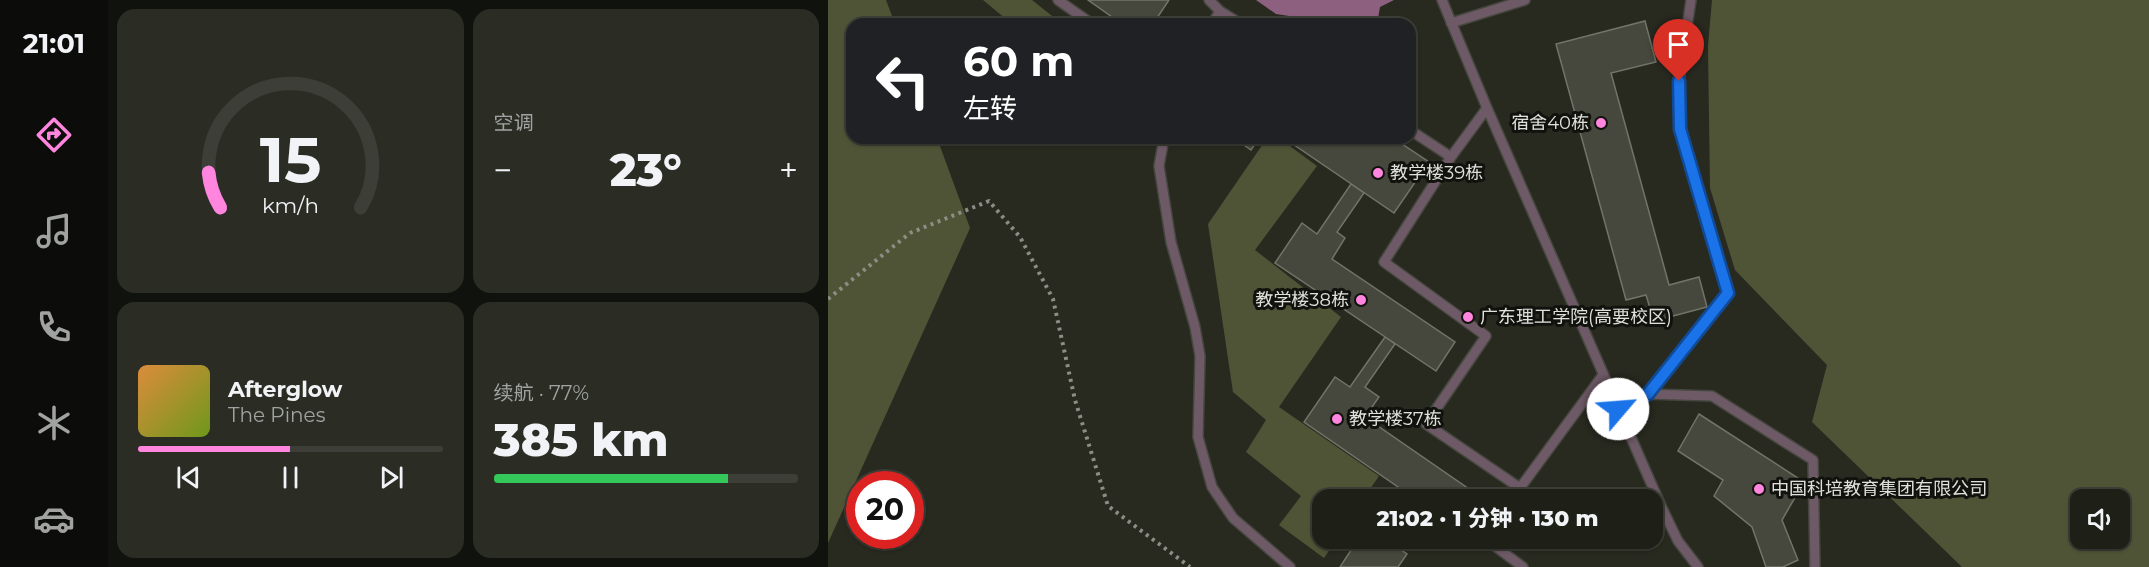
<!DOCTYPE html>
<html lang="zh">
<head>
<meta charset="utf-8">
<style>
  body { margin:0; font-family:Montserrat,"Noto Sans SC",sans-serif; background:#2b2d25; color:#f1f3f6; height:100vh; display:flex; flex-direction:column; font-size:22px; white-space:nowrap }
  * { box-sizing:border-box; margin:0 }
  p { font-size:20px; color:#a1a3a2 }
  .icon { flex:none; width:33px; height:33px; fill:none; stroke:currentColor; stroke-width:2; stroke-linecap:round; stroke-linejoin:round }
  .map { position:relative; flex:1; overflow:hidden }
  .sheet { display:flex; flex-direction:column; gap:9px; padding:9px; background:#10120d; width:720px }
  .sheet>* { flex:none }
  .hud { position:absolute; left:18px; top:18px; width:570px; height:126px; border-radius:18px; box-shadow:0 2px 4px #0004,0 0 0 2px #3c3e37; background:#202124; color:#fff; overflow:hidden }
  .tools { position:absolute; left:1242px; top:489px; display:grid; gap:12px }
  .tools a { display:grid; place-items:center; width:60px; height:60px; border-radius:12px; background:#1e2018; box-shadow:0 2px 4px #0004,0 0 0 2px #3c3e37; font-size:30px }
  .speed { position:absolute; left:18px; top:471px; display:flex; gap:12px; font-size:30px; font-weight:700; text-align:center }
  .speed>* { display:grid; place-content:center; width:78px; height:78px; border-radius:50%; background:#1e2018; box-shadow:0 2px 4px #0004,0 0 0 2px #3c3e37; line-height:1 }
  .speed .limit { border:9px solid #d22; background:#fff; color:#111 }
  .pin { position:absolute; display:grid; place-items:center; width:51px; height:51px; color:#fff; margin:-62px -26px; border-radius:50% 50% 50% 0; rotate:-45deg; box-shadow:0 0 6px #0007 }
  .pin .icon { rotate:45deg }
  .me { position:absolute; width:66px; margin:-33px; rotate:63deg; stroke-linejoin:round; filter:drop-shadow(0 0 4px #0008) }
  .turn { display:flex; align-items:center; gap:21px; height:126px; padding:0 18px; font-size:27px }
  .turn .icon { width:78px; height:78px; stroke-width:2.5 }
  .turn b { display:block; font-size:42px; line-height:51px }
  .big { font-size:45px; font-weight:800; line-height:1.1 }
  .sheet .card { flex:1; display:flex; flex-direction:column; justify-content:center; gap:9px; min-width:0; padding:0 21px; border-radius:18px; background:#2b2d25 }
  .sheet .dial { align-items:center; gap:0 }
  .dial svg { height:156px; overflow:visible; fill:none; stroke:#3c3e37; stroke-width:7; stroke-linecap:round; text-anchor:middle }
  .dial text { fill:#f1f3f6; stroke:none }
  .song { display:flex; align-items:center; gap:18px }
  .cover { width:72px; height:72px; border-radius:9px; background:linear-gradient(135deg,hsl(30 70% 55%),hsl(80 70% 35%)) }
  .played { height:6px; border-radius:3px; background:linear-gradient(90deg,#ff85de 50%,#3c3e37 50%) }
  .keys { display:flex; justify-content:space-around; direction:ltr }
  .heat { display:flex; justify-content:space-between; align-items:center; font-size:33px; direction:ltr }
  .charge { height:9px; border-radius:4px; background:linear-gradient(90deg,#34c759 77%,#3c3e37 0) }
  .sheet .tiles { flex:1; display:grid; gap:9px; grid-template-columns:repeat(2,1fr) }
  .trip { position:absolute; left:484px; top:489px; width:351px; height:60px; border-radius:18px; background:#1e2018; box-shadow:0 2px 4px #0004,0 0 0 2px #3c3e37; font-weight:800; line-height:60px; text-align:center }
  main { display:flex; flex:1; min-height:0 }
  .menu { display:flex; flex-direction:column; width:108px; justify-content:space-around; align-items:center; background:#0c0d0a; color:#a1a3a2 }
  .menu .icon { width:42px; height:42px }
  .menu .selected { color:#ff85de }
  .menu b { font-size:27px; color:#f1f3f6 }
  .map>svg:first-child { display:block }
</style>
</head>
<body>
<main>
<nav class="menu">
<b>21:01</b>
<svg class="icon selected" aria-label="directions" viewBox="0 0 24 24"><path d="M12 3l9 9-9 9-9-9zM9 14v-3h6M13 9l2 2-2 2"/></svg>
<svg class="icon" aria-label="music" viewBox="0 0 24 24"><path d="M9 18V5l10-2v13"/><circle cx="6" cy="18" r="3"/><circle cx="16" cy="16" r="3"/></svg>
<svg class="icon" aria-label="phone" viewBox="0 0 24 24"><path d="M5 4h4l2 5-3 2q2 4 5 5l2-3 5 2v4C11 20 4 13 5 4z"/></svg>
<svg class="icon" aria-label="climate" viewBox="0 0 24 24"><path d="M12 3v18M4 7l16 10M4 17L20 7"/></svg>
<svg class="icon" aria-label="car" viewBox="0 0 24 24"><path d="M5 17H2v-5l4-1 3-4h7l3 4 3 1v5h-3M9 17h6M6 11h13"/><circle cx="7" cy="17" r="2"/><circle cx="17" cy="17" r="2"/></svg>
</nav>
<section class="sheet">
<div class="tiles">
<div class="card dial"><svg viewBox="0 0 100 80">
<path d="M14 69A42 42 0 1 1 86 69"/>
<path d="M14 69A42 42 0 0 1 8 51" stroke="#ff85de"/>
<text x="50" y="56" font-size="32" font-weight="700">15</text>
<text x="50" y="72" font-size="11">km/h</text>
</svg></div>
<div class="card"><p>空调</p>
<div class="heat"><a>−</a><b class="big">23°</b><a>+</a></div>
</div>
<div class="card">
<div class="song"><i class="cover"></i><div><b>Afterglow</b><p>The Pines</p></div></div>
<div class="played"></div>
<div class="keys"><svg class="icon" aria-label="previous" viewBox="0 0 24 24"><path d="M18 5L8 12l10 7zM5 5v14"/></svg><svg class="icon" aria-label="pause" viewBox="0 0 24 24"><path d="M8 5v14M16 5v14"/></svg><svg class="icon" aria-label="next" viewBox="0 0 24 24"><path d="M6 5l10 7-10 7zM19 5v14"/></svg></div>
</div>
<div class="card"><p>续航 · 77%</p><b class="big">385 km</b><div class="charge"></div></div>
</div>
</section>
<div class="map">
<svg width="1321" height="567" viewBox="0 0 1321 567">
  <rect width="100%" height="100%" fill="#282a20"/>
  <path fill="#505436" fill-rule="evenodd" d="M0 0H58L67 24H24V138H109L142 228 0 543Z
    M155 0H204L234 24H184Z
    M884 0H1321V567H1134L984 422 999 365 907 270 882 188 880 46ZM1252 500H1292V538H1252Z
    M439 138H451L489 166 427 250 513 317 451 407 551 476 535 499 495 500V538L509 539 496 558 451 525 473 496 418 452 438 420 405 392 380 224Z"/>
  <path fill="#8e6080" d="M428 0H566L552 7 549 24H514L448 14Z"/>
  <path fill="#46483d" stroke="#727469" stroke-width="1.5" d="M260 0H341L325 24H294Z
    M817 21 828 62 783 73 841 285 871 277 879 307 826 321 818 295 798 300 728 44Z
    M406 138H431L423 150Z
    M456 138H565L601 162 566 213Z
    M523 184 536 193 509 232 517 238 504 259 627 342 608 371 447 263 474 223 489 234Z
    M557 337 567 344 537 387 551 397 537 417 657 500H589L476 422 507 377 522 387Z
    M871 414 976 482 954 520 970 560 955 567H938L924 527 886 496 895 480 850 451Z
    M531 538 550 549 557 538H575L569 547 579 554 570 567H512Z"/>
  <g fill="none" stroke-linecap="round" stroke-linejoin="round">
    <g stroke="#45473e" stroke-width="12">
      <path id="lane" d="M230 0 264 24
        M381 0 392 11 413 24
        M614 0 659 108 833 506 850 541 870 567
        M623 23 697 0
        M384 24 392 11
        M659 108 623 157 556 262 658 336 598 424 692 488 775 375
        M582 130 623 157
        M336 138 331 166 343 242 367 327 372 356 370 437 384 487 405 518 462 567
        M820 394 900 293 852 129 851 81 863 0
        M790 409 820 394 884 396 985 460 987 567
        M684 500 692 488
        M656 538 695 567"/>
    </g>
    <path stroke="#8c8e85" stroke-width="4" stroke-dasharray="3 4.5" stroke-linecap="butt" d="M0 299 82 233 161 201 192 237 225 299 247 400 280 506 362 567"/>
    <use href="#lane" stroke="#6e5a67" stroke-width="9"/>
  </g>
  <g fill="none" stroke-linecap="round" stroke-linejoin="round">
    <g stroke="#114b97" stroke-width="15">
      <path id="route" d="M790 409 820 394 900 293 852 129 851 81"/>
    </g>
    <use href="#route" stroke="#1a73e8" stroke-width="10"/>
  </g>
  <g fill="#ff85de" stroke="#11120e" stroke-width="2">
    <circle cx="773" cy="123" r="6"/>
    <circle cx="550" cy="173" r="6"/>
    <circle cx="533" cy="300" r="6"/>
    <circle cx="640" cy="317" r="6"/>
    <circle cx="509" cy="419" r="6"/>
    <circle cx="931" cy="489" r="6"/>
  </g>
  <g text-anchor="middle" stroke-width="6" stroke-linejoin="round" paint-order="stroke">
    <g font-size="18" fill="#dfe0d9" stroke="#11120e" text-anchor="start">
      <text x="761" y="129" text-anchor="end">宿舍40栋</text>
      <text x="562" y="179">教学楼39栋</text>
      <text x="521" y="306" text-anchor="end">教学楼38栋</text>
      <text x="652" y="323">广东理工学院(高要校区)</text>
      <text x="521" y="425">教学楼37栋</text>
      <text x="943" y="495">中国科培教育集团有限公司</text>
    </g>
  </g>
</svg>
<div class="tools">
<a><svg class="icon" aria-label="sound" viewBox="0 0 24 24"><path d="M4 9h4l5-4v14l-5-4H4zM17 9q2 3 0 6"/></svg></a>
</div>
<div class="speed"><div class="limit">20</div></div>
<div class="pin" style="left:851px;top:81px;background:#d93025"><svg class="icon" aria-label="arrive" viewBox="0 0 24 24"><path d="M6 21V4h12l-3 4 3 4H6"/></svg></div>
<svg class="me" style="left:790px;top:409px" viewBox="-20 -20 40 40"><circle r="19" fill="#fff"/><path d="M0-13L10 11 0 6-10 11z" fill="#1a73e8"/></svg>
<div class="trip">21:02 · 1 分钟 · 130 m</div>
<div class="hud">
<div class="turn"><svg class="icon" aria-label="left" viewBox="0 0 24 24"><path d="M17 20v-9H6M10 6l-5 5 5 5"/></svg><div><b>60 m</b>左转</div></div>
</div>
</div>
</main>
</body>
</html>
